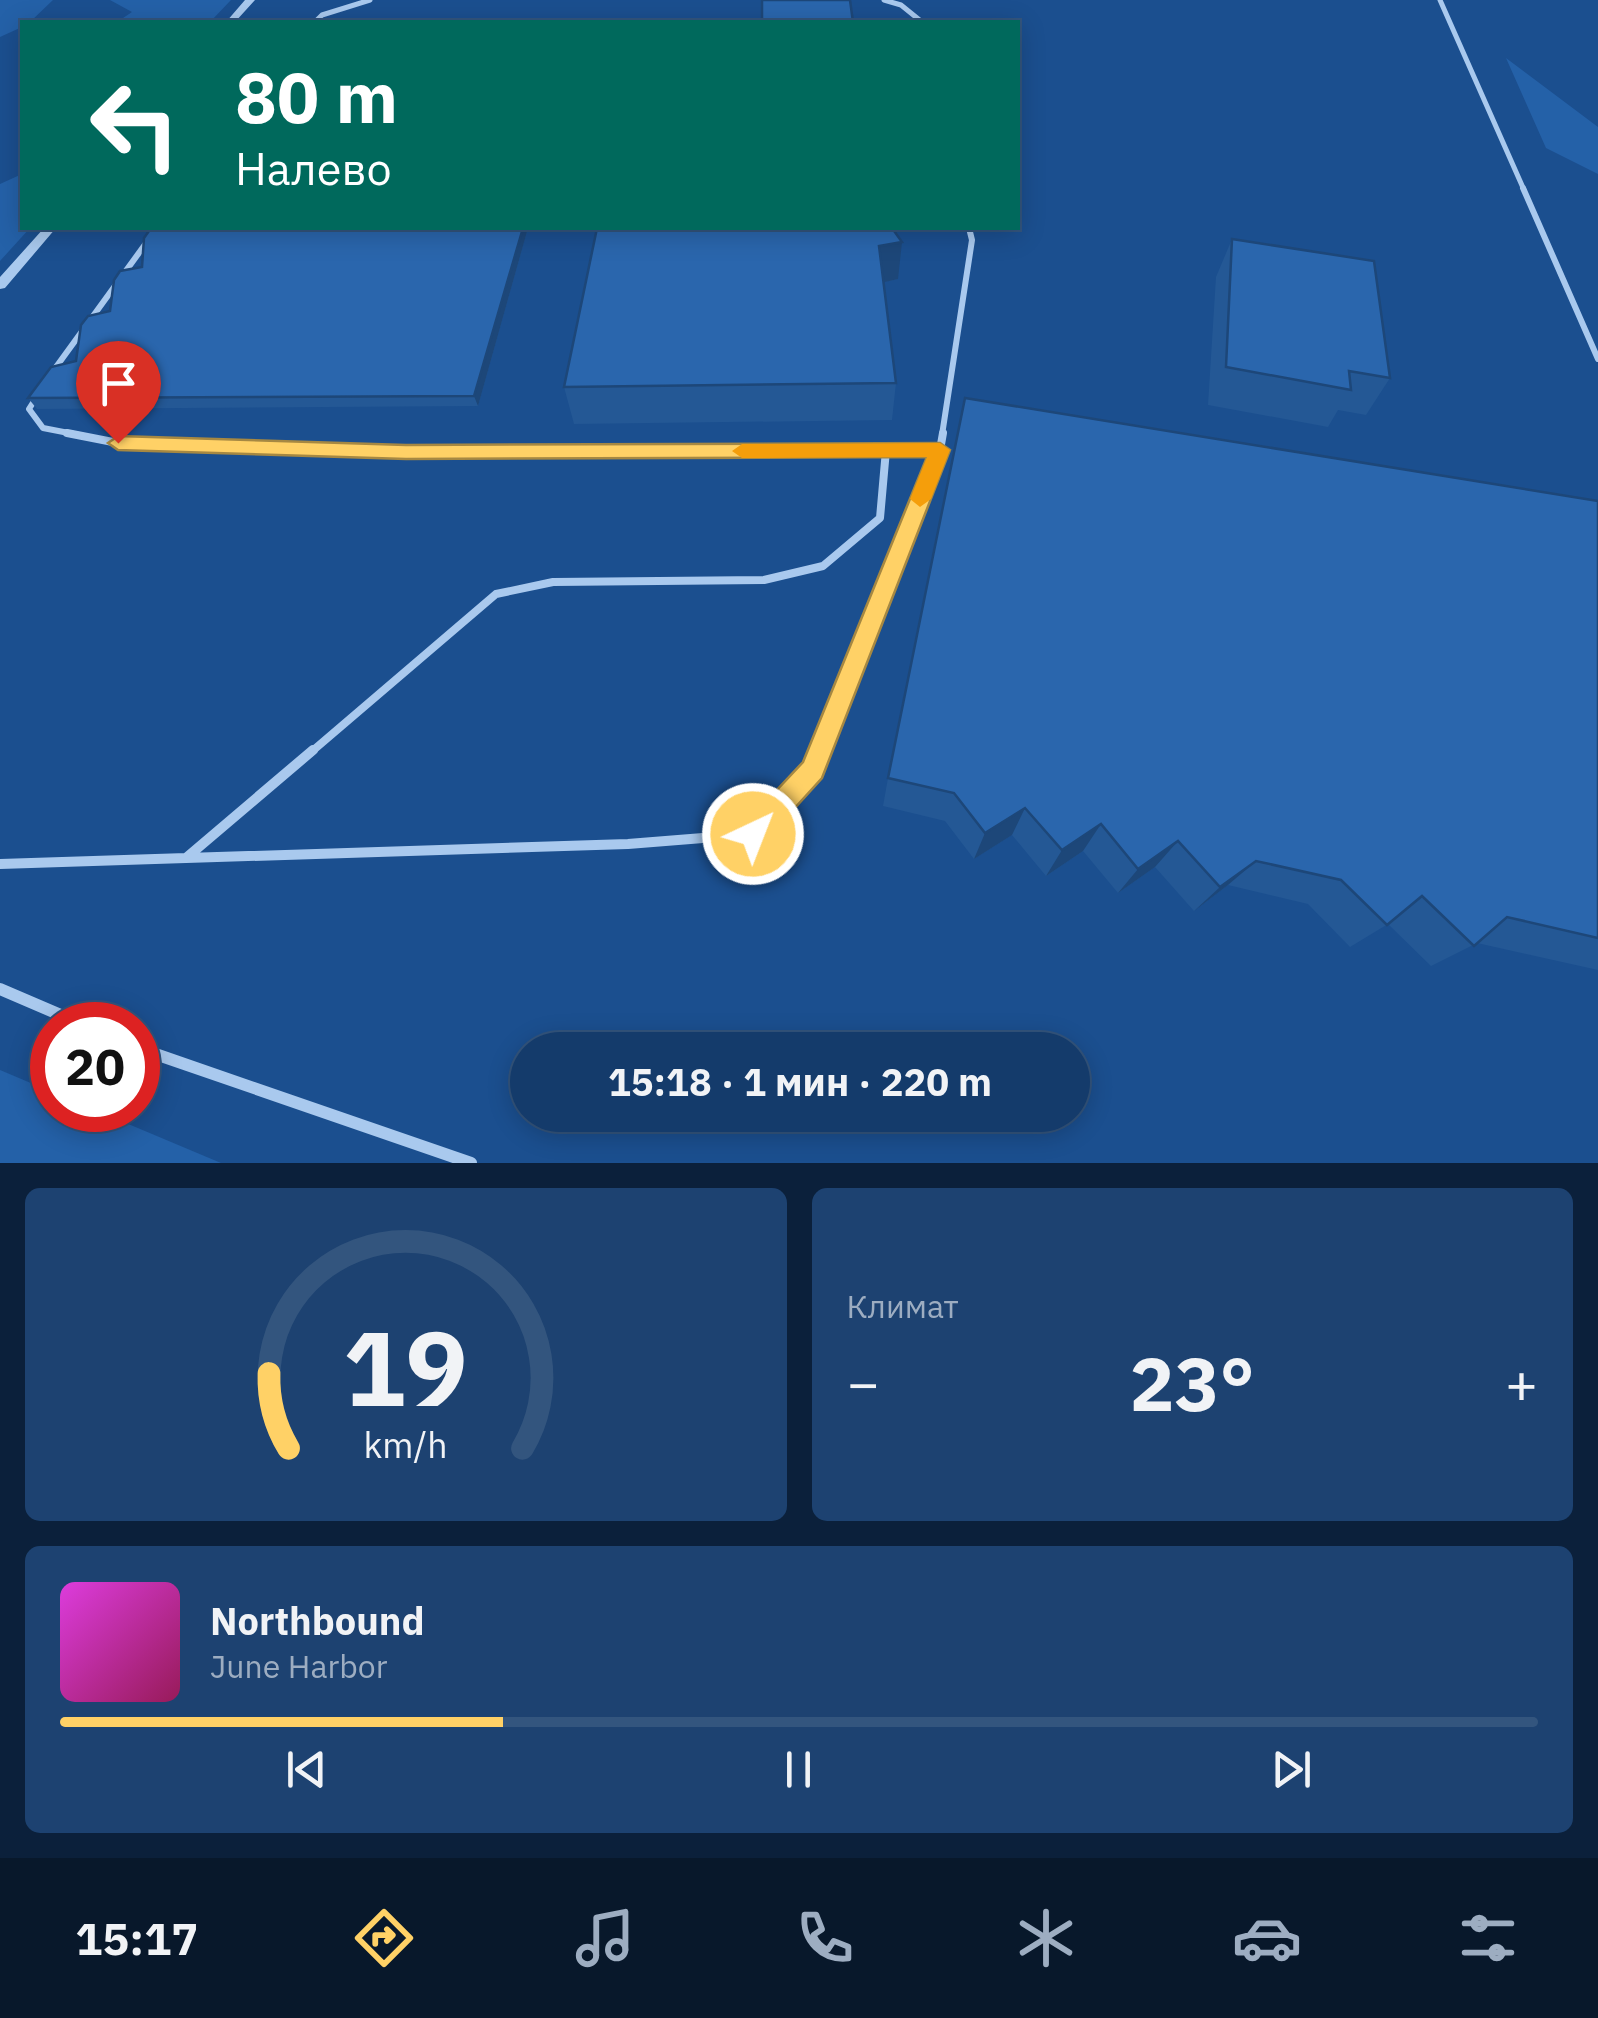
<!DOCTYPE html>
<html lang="ru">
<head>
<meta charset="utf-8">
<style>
  body { margin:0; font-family:"IBM Plex Sans",sans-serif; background:#1d4271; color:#f1f3f6; height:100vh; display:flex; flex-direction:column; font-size:38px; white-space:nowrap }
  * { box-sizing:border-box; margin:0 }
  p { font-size:32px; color:#9dadc1 }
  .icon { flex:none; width:55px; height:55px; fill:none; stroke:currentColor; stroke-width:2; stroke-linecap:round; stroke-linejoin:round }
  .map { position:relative; height:1163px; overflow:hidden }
  .drawer { display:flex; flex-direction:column; gap:25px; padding:25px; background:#0b203b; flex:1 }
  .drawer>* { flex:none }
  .guide { position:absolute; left:20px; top:20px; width:1000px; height:210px; border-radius:0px; box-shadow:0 5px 25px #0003,0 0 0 2px #33557e; background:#00695c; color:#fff; overflow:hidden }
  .speed { position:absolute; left:30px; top:1002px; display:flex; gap:20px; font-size:50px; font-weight:700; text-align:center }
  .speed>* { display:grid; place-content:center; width:130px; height:130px; border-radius:50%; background:#143b6b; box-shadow:0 5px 25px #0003,0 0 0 2px #33557e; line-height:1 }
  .speed .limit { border:15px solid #d22; background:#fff; color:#111 }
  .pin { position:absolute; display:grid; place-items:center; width:85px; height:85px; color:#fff; margin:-102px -42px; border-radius:50% 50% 50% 0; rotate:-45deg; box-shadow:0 0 10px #0007 }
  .pin .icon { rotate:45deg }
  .me { position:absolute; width:110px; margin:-55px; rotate:43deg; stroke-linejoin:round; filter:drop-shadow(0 0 8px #0008) }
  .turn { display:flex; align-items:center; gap:35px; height:210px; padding:0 50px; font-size:45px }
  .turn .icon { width:130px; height:130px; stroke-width:2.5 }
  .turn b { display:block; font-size:70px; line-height:85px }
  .big { font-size:75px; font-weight:800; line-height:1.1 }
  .drawer .card { flex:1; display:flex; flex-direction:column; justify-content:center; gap:15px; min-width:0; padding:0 35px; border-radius:15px; background:#1d4271 }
  .drawer .dial { align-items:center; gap:0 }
  .dial svg { height:260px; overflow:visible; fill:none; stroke:#33557e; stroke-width:7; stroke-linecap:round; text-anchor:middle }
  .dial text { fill:#f1f3f6; stroke:none }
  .song { display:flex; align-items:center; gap:30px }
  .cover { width:120px; height:120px; border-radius:15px; background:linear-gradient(135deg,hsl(300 70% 55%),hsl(330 70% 35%)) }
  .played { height:10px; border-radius:5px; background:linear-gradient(90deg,#ffd166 30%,#33557e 30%) }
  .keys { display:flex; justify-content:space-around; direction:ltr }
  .heat { display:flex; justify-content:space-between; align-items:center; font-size:55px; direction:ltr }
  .drawer .tiles { flex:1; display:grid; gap:25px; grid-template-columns:1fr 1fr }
  .card:last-child { grid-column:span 2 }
  .trip { position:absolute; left:510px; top:1032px; width:580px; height:100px; border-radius:50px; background:#143b6b; box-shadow:0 5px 25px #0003,0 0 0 2px #33557e; font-weight:800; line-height:100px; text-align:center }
  .dock { display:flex; height:160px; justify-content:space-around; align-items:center; background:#08182b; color:#9dadc1 }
  .dock .icon { width:70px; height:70px }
  .dock .active { color:#ffd166 }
  .dock b { font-size:45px; color:#f1f3f6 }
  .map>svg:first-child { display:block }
</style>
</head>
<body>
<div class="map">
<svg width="1598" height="1163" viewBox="0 0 1598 1163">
  <rect width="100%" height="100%" fill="#1b4f8f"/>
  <path fill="#2461a8" d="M0 0H53L30 22H22V27L0 37Z
    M110 0H231L210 22H117L132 12Z
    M1506 58 1598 127V174L1546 148Z
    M22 174V228H30L0 261V184Z
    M0 1070 52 1092V1110H95L221 1163H0Z"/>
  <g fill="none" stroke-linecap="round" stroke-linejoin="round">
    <path stroke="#a9c9ee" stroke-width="5" d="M884 0 901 5 922 22
      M1440 0 1524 190
      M315 22 322 15 370 0"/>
    <path stroke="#a9c9ee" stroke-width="6" d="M1523 188 1598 359
      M51 374 157 228
      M36 398 29 409 43 428 79 435
      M942 435 972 240 969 228"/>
    <path stroke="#a9c9ee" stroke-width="8" d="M67 433 118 443 406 452 940 450
      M310 753 496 594 553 582 764 580 823 566 880 518 886 450
      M820 753 940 450 943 433"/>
    <path stroke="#a9c9ee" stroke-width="10" d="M186 858 313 750
      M0 864 628 844 753 834 813 770 821 750"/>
    <path stroke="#a9c9ee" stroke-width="12" d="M0 989 84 1025
      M138 1048 471 1163"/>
    <path fill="#a9c9ee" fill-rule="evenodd" d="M245 0H255L235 22H226Z
      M44 228H56L5 288 0 289V277Z"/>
  </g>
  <path fill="#245895" d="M151 228H528L478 406 37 409 28 398 76 361 142 267Z
    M597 228 898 279 884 282 896 383 892 420 574 424 564 387Z
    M1232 239 1390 378 1366 415 1338 410 1328 427 1208 405 1216 277Z
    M1598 501V970L1477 943 1431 966 1388 924 1350 947 1308 904 1228 885 1194 911 1155 867 1118 893 1083 851 1046 876 1012 835 974 859 945 821 883 806 888 778Z"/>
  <path fill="#1d4779" d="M523 228H528L478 406 474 396Z
    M902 242 898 279 876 284 879 246Z
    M1025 808 1012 835 974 859 985 833Z
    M1101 824 1083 851 1046 876 1062 850Z
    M1178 841 1155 867 1118 893 1138 869Z
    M1256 861 1228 885 1194 911 1220 887Z"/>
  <path fill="#2a66ad" stroke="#1d4779" stroke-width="2.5" d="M762 0H850L853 22H762Z
    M151 228H523L474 396 28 398 51 367 76 361 81 325 88 316 110 311 114 280 120 271 142 267 144 238Z
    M597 228H892L902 242 879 246 896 383 564 387Z
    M1232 239 1374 261 1390 378 1349 371 1351 390 1226 367Z
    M965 398 1598 501V938L1507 917 1474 946 1422 896 1387 925 1341 880 1256 861 1220 887 1178 841 1138 869 1101 824 1062 850 1025 808 985 833 954 793 888 778Z"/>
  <path fill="#ffd166" stroke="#a68842" stroke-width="2.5" d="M118 436 406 445 940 443 950 450 822 778 763 843 753 847 744 843 740 834 744 825 803 762 927 457 406 459 118 450 108 443Z"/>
  <path fill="#f59e0b" d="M940 443 950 450 931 499 920 507 910 499 927 457 742 458 732 451 742 444Z"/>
</svg>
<div class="speed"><div class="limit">20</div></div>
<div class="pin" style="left:118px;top:443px;background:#d93025"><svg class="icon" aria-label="arrive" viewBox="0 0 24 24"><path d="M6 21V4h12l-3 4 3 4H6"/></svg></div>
<svg class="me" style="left:753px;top:834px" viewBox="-20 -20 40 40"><circle r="17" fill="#ffd166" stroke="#fff" stroke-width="3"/><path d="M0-11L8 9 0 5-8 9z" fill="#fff"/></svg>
<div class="trip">15:18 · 1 мин · 220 m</div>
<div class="guide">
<div class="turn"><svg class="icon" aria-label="left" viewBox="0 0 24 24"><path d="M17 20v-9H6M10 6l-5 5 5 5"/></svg><div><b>80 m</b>Налево</div></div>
</div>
</div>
<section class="drawer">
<div class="tiles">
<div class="card dial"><svg viewBox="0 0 100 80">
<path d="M14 69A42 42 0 1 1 86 69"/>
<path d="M14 69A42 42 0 0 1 8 46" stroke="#ffd166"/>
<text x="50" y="56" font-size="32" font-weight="700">19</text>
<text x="50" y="72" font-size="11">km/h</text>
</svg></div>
<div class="card"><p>Климат</p>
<div class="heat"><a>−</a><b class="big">23°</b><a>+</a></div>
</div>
<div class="card">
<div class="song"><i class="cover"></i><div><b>Northbound</b><p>June Harbor</p></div></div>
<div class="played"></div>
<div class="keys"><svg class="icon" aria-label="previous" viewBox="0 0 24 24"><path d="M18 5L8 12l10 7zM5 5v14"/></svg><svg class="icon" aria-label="pause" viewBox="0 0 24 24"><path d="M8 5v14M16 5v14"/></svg><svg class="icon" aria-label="next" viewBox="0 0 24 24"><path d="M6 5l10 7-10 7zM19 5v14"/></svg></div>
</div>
</div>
</section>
<nav class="dock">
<b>15:17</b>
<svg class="icon active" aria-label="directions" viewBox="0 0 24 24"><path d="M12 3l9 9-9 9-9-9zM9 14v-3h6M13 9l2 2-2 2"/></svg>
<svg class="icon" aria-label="music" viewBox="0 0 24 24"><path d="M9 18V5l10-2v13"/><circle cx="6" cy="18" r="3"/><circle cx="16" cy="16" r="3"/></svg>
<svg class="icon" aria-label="phone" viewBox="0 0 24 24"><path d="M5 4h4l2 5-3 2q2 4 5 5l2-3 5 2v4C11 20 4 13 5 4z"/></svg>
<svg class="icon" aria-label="climate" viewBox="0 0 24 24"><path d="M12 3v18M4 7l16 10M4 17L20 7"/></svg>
<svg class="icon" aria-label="car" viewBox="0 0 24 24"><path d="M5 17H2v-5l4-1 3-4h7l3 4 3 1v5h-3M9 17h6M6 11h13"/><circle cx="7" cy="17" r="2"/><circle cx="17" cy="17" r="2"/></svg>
<svg class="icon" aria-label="filters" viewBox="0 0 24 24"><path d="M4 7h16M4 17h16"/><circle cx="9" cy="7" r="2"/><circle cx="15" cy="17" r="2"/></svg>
</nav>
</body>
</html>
